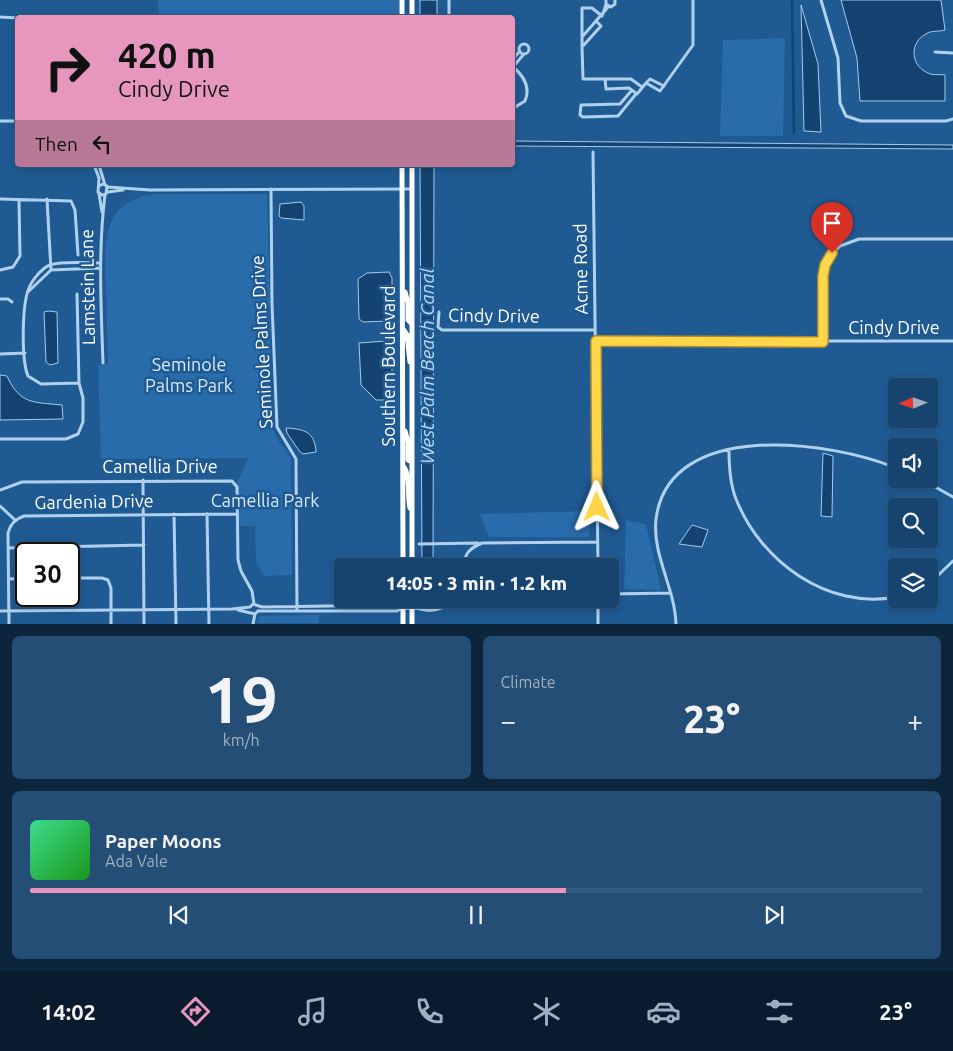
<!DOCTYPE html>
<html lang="en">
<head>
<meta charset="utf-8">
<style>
  body { margin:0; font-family:Ubuntu,sans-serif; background:#244e76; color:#f1f3f6; height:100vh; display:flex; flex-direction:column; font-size:19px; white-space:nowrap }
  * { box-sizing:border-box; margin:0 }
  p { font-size:16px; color:#9eb0c2 }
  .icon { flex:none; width:28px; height:28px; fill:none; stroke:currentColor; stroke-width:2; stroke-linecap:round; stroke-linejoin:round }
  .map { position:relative; height:624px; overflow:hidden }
  .side { display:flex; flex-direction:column; gap:12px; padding:12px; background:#0d253c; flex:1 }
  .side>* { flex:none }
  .top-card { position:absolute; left:15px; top:15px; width:500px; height:152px; border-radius:5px; box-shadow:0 2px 8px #0003,0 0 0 1px #365c81; background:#e797bd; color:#111; overflow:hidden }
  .needle { width:32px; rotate:268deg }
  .tools { position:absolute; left:888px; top:378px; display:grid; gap:10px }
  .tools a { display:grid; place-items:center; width:50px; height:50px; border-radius:5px; background:#17446e; box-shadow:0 2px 8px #0003,0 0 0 1px #365c81; font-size:25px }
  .speed { position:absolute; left:15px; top:542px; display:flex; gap:10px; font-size:25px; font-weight:700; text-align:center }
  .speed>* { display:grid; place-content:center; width:65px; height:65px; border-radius:50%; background:#17446e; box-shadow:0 2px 8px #0003,0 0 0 1px #365c81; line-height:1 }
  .speed .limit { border:2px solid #111; border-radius:8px; background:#fff; color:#111 }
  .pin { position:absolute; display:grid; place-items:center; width:42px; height:42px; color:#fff; margin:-51px -21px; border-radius:50% 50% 50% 0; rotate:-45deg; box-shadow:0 0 5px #0007 }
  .pin .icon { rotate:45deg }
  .me { position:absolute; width:55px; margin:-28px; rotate:359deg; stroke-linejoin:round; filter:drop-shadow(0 0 4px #0008) }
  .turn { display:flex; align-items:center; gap:18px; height:105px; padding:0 20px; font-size:22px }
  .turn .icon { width:65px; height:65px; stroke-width:2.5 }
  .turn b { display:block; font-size:35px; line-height:42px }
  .then { display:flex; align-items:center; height:48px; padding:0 20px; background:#0003; gap:10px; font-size:19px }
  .big { font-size:38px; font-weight:800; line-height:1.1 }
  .side .card { flex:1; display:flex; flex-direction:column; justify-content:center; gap:8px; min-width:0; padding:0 18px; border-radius:8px; background:#244e76 }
  .side .dial { align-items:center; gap:0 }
  .dial b { font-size:65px; line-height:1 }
  .song { display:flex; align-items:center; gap:15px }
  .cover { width:60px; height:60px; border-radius:8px; background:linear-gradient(135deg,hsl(150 70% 55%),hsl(120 70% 35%)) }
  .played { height:5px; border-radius:2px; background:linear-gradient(90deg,#e797bd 60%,#365c81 60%) }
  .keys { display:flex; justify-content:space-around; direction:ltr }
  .heat { display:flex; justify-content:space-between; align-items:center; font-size:28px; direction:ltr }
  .side .tiles { flex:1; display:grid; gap:12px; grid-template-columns:1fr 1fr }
  .card:last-child { grid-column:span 2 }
  .trip { position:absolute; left:334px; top:558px; width:285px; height:50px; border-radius:5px; background:#17446e; box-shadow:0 2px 8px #0003,0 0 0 1px #365c81; font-weight:800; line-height:50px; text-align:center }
  .dock { display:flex; height:80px; justify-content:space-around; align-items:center; background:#091b2c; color:#9eb0c2 }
  .dock .icon { width:35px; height:35px }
  .dock .on { color:#e797bd }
  .dock b { font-size:22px; color:#f1f3f6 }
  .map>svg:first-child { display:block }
</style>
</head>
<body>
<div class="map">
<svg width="953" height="624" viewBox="0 0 953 624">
  <rect width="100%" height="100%" fill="#1f5a93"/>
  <path fill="#286cab" d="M158 0H399V17H159Z
    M785 38 783 136H720L723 40Z
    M154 194H267L273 428 278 440 291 458 292 575 264 576 256 562 255 526H239L237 482 249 458 101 459 98 365 108 364C107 340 107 316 106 291 105 248 98 202 154 194Z
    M590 511 589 537H489L480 514Z
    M626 520 646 524 661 590 624 589Z
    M319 615V623H256L260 616Z"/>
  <path fill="#154371" stroke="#a4ccef" d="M420 0H437V17H420Z
    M841 0H941L945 30C939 32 931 30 926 34 910 42 910 64 926 72 932 76 939 74 945 75V101H860L857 58Z
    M801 5 818 64 821 132 804 131Z
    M512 141 953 145V149L513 146Z
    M420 165H434L433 566H422Z
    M301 202 304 206V220L281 218 279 216 280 204Z
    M389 272 392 278V318L388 321 363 322 359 319 358 279 367 273Z
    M49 311 57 312 58 363 50 365 46 362 44 312Z
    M386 341 392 343V396L387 400H376L361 385 359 343Z
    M0 375 7 376C20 405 34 402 62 405L63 419 0 420Z
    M286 428C303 429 315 431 316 452L303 454 300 452 287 433Z
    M823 453 833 456 832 517 821 516Z
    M692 525 708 530 702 547 679 544Z"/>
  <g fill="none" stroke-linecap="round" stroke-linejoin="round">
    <path stroke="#154371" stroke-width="2.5" d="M792 0 794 132"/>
    <path stroke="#b0d1ee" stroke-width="3" d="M606 0V4L611 7 615 4V0
      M821 0 838 58 840 103 846 116 861 121H946L953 119
      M603 14 606 4
      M0 17 18 18
      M134 18H137
      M449 18V0
      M597 22 601 26 582 47V37L609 6
      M582 37V8H592L602 16
      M519 49a5 5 0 1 1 10 0a5 5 0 1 1-10 0Z
      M582 47 583 79H605L606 89 629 88 637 94 646 83 660 91 693 45V0
      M935 52 953 53
      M512 60 520 51
      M512 66C523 75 531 87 525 101L512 109
      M513 67 524 54
      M605 79H631L642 87
      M646 83 650 79 664 86
      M632 90 620 104 581 105 580 115 583 117 618 116 636 94
      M0 121H18
      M593 152 598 566
      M94 165 99 178 98 192 102 195 106 194 107 186 103 184 99 186
      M99 165 105 185
      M108 187 150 190 411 189
      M271 189 272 304 277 427 296 459 297 611
      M108 192 123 190
      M99 194 102 212
      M0 199 71 201 75 210 78 255
      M47 199 51 270
      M0 270 13 267 20 256 19 200
      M51 270 100 268
      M29 291 51 270
      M0 299H8L12 302
      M439 312 438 327 442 330H595
      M596 341H953
      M823 342 824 272 829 257 840 246 859 239H953
      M0 354 25 353
      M103 363C101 306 98 250 105 195
      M79 383 41 384 28 376C21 359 22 304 29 288 32 280 42 268 50 265 62 261 87 263 100 263
      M0 439H66L78 434 83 422V398L79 383 77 294
      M729 450C729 466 730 484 736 499 761 562 828 610 896 597
      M921 479 953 497
      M143 480 144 624
      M0 490 22 482 232 481 237 487 238 560 241 571 252 591 254 604
      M0 506 15 520
      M174 514 176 624
      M207 514 209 624
      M419 544 478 543
      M8 548 144 545
      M463 566C465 553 470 548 482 543L597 542
      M69 578H102L108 580 111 588V624
      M9 579 26 578
      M929 584 953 561
      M610 594 671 593
      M598 599V624
      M420 609C434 613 446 608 456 599
      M238 610 255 614 258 611H397L403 608 436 609
      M0 611 232 609 250 607 253 604 262 607 397 605 403 608
      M9 624 8 533C10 524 15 519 24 516L237 514
      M253 624 255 614
      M676 624C675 588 652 555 656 519 669 418 831 441 896 468"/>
    <path stroke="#fff" stroke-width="5" d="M402 0V18
      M412 0V18
      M402 165 403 566
      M405 292 408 303V320L412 324
      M403 329 407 335 410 362
      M405 431 408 442V460L412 462
      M403 466C411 475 407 496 410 508
      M412 566V165
      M403 599V624
      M412 624V599"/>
  </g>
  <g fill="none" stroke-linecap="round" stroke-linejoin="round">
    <g stroke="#a68a30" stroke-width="12">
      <path id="route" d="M597 507 596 341 823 342V276L825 265 832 253"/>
    </g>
    <use href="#route" stroke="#ffd54a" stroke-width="9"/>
  </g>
  <g text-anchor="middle" stroke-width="5" stroke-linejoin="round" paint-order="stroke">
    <g font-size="18" fill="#fff" stroke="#1f5a93">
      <text transform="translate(581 269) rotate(-91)" y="6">Acme Road</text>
      <text transform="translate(88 287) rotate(-91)" y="6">Lamstein Lane</text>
      <text transform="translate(494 316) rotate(1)" y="6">Cindy Drive</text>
      <text x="894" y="334">Cindy Drive</text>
      <text transform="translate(262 342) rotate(-93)" y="6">Seminole Palms Drive</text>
      <text transform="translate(389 366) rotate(-90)" y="6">Southern Boulevard</text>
      <text x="160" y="473">Camellia Drive</text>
      <text transform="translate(94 502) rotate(-1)" y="6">Gardenia Drive</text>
    </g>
    <g font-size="18" fill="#d6e9fa" stroke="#1f5a93">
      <text x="189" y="371">Seminole<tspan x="189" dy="21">Palms Park</tspan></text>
      <text x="265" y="507">Camellia Park</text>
    </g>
    <g font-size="19" font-style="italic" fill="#bddaf5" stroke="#1f5a93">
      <text transform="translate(427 366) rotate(-90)" y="7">West Palm Beach Canal</text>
    </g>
  </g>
</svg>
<div class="tools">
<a><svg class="needle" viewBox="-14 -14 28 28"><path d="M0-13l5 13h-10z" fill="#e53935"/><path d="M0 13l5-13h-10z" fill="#9eb0c2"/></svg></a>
<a><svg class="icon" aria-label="sound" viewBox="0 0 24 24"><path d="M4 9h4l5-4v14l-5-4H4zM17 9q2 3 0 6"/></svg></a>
<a><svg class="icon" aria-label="search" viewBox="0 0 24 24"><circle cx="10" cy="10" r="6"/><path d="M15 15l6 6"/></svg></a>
<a><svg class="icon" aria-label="layers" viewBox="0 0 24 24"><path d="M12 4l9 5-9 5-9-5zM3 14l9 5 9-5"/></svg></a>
</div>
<div class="speed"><div class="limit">30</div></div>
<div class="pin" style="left:832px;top:253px;background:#d93025"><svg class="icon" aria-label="arrive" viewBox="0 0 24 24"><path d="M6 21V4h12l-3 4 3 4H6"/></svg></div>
<svg class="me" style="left:597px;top:507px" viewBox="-20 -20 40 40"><path d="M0-17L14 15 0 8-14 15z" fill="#ffd54a" stroke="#fff" stroke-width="4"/></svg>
<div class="trip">14:05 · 3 min · 1.2 km</div>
<div class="top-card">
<div class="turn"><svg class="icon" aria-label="right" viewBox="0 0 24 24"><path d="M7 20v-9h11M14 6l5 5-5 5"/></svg><div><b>420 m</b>Cindy Drive</div></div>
<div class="then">Then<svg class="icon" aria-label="left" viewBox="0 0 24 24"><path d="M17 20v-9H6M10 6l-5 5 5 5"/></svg></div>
</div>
</div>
<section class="side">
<div class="tiles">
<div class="card dial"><b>19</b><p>km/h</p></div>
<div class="card"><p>Climate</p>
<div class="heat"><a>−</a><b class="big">23°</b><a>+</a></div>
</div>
<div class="card">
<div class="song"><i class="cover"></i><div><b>Paper Moons</b><p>Ada Vale</p></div></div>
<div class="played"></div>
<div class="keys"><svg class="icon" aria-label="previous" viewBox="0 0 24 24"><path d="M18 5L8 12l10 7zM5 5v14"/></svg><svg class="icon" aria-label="pause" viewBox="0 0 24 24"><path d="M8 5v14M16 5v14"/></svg><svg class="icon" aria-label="next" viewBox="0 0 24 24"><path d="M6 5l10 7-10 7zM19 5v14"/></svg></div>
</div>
</div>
</section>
<nav class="dock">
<b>14:02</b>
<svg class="icon on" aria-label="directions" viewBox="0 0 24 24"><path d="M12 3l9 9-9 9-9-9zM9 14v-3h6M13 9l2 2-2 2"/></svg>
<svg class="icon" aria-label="music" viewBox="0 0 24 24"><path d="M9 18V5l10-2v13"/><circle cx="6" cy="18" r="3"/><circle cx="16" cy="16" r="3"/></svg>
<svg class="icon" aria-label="phone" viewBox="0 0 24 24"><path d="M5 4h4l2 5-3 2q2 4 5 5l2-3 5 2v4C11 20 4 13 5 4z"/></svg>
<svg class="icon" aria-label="climate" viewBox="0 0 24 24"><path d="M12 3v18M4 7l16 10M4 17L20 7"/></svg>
<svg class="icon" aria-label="car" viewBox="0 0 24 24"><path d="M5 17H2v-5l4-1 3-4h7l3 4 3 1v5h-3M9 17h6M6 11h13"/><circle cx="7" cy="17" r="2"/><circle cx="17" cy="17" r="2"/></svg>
<svg class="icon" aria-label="filters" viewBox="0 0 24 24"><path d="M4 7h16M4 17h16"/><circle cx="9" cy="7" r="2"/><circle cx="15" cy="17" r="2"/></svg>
<b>23°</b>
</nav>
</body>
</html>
